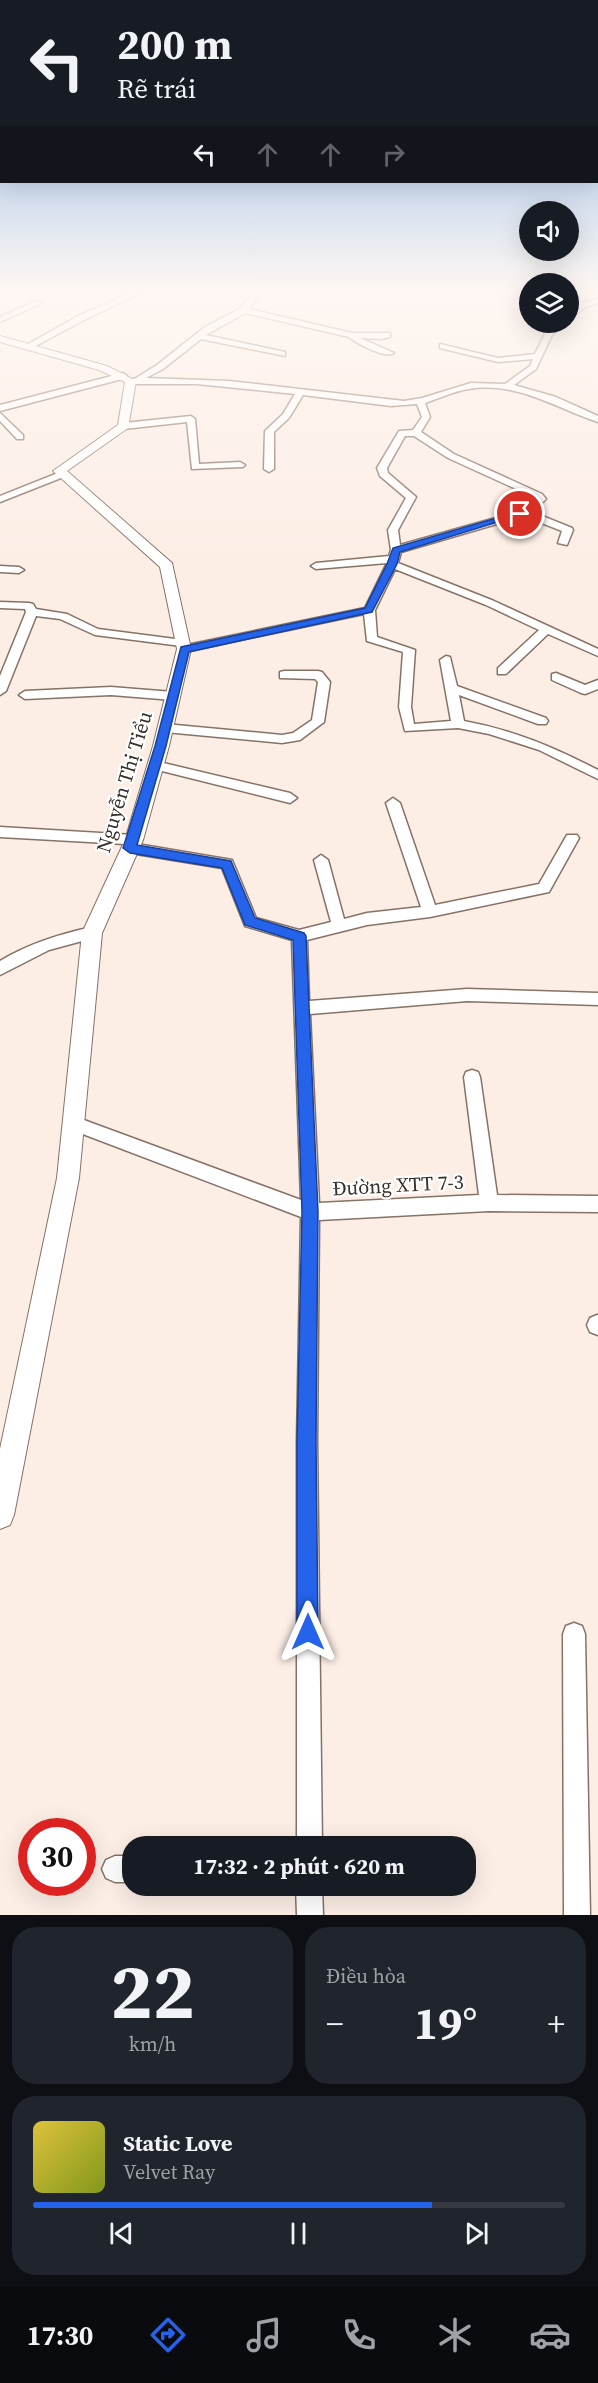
<!DOCTYPE html>
<html lang="vi">
<head>
<meta charset="utf-8">
<style>
  body { margin:0; font-family:"Source Serif 4",serif; background:#20242c; color:#f1f3f6; height:100vh; display:flex; flex-direction:column; font-size:22px; white-space:nowrap }
  * { box-sizing:border-box; margin:0 }
  p { font-size:20px; color:#9ea1a6 }
  .icon { flex:none; width:33px; height:33px; fill:none; stroke:currentColor; stroke-width:2; stroke-linecap:round; stroke-linejoin:round }
  .map { position:relative; height:1915px; overflow:hidden }
  .side { display:flex; flex-direction:column; gap:12px; padding:12px; background:#0d0f14; flex:1 }
  .side>* { flex:none }
  .hud { position:absolute; left:0px; top:0px; width:598px; height:183px; box-shadow:0 6px 24px #0002; background:#171b24; color:#f1f3f6; overflow:hidden }
  .fabs { position:absolute; left:519px; top:201px; display:grid; gap:12px }
  .fabs a { display:grid; place-items:center; width:60px; height:60px; border-radius:50%; background:#171b24; box-shadow:0 6px 24px #0002; font-size:30px }
  .speed { position:absolute; left:18px; top:1818px; display:flex; gap:12px; font-size:30px; font-weight:700; text-align:center }
  .speed>* { display:grid; place-content:center; width:78px; height:78px; border-radius:50%; background:#171b24; box-shadow:0 6px 24px #0002; line-height:1 }
  .speed .limit { border:9px solid #d22; background:#fff; color:#111 }
  .pin { position:absolute; display:grid; place-items:center; width:51px; height:51px; color:#fff; margin:-26px; border:3px solid #fff; border-radius:50%; box-shadow:0 2px 6px #0007 }
  .me { position:absolute; width:66px; margin:-33px; rotate:0deg; stroke-linejoin:round; filter:drop-shadow(0 0 4px #0008) }
  .turn { display:flex; align-items:center; gap:21px; height:126px; padding:0 18px; font-size:27px }
  .turn .icon { width:78px; height:78px; stroke-width:2.5 }
  .turn b { display:block; font-size:42px; line-height:51px }
  .lanes { display:flex; align-items:center; height:57px; padding:0 18px; background:#0003; justify-content:center; gap:30px; direction:ltr }
  .lanes .off { opacity:.35 }
  .big { font-size:45px; font-weight:700; line-height:1.1 }
  .side .widget { flex:1; display:flex; flex-direction:column; justify-content:center; gap:9px; min-width:0; padding:0 21px; border-radius:24px; background:#20242c }
  .side .dial { align-items:center; gap:0 }
  .dial b { font-size:78px; line-height:1 }
  .song { display:flex; align-items:center; gap:18px }
  .cover { width:72px; height:72px; border-radius:9px; background:linear-gradient(135deg,hsl(50 70% 55%),hsl(70 70% 35%)) }
  .played { height:6px; border-radius:3px; background:linear-gradient(90deg,#2563eb 75%,#363941 75%) }
  .keys { display:flex; justify-content:space-around; direction:ltr }
  .heat { display:flex; justify-content:space-between; align-items:center; font-size:33px; direction:ltr }
  .side .tiles { flex:1; display:grid; gap:12px; grid-template-columns:1fr 1fr }
  .widget:last-child { grid-column:span 2 }
  .trip { position:absolute; left:122px; top:1836px; width:354px; height:60px; border-radius:24px; background:#171b24; box-shadow:0 6px 24px #0002; font-weight:700; line-height:60px; text-align:center }
  .tab-bar { display:flex; height:96px; justify-content:space-around; align-items:center; background:#090b0e; color:#9ea1a6 }
  .tab-bar .icon { width:42px; height:42px }
  .tab-bar .selected { color:#2563eb }
  .tab-bar b { font-size:27px; color:#f1f3f6 }
  .map>svg:first-child { display:block }
</style>
</head>
<body>
<div class="map">
<svg width="598" height="1915" viewBox="0 0 598 1915">
  <rect width="100%" height="100%" fill="#fceee5"/>
  <g fill="none" stroke-linecap="round" stroke-linejoin="round">
    <g stroke="#867266" stroke-width="3">
      <path id="minor" d="M135 291H145L84 320 30 349 23 347 78 316Z
        M254 291H262L249 309 352 333H390V337L381 339 360 338 394 353C385 359 358 344 349 337L245 313 206 335 285 352V356L201 339 163 369 146 378 229 381 404 401 422 398 471 383 505 384 530 366 533 359 498 362 440 348V344L498 358 535 354 545 334 557 322H566L552 335 536 369 514 385 556 397 598 416V422C555 408 517 381 469 389 454 391 440 398 425 403L430 417 421 432 454 454 542 494 546 499 544 501 530 511 572 528 573 530 567 545 558 543 562 531 524 516 401 552 398 563 494 601 598 649V656L548 634 506 674H498V668L539 630 486 605 395 569 375 610 377 637 415 650 411 707 414 724 451 721 440 660 446 656 450 657 457 686 546 718 548 721 546 724H538L459 695 464 721C513 730 553 747 598 770V779L539 750 489 734 458 728 405 731 399 707 403 652 367 641 364 614 184 652 178 649 181 646 95 635 60 619 36 616 6 691 0 695V676L26 612 25 609 0 608V602L29 603 33 604 36 609 67 614 98 629 183 640 187 641V645L365 608 387 563 316 569 311 566 316 563 389 556 391 550 388 530 406 498 380 476 377 468 399 431 413 430 422 417 417 404 391 406 303 395 289 418 274 432V469L269 472 264 469 265 431 283 414 295 394 197 384H131L127 381 136 378 157 365 205 327 241 308ZM405 436H414L448 458 536 498 516 512 400 545 398 530 416 497 388 473 387 468Z
        M512 291H530V295Z
        M568 297 584 303 598 299V303L586 307 568 319V313L578 306 568 302Z
        M35 301 42 303 0 322V317Z
        M123 373 127 376 126 378 0 411V405Z
        M0 413 23 435V439H17L0 421Z
        M191 416 195 419 199 464 240 462 245 465 243 467 192 469 187 422 124 429 120 426 124 423Z
        M63 471 68 474 66 476 0 502V496Z
        M0 566 19 567 24 570 19 573 0 572Z
        M284 671H318L322 672 330 682 324 722 300 740 282 743 165 732 159 728 165 724 282 735 293 733 312 720 318 682 315 679 280 678V672Z
        M556 673 585 685 598 680V689L585 694 581 693 552 680V674Z
        M111 687 173 692 179 696 173 700 111 695 25 699 19 695 25 691Z
        M155 761 290 793 297 798 290 803 150 768 149 765Z
        M393 798 400 803 435 905 539 884 567 835H577L579 838 549 892 430 917 367 925 307 940 309 1001 467 989 598 993V1005L467 1001 310 1014 319 1203 479 1195 464 1077 466 1072 472 1070 478 1072 480 1077 497 1195 598 1196V1212L489 1211 319 1220 317 1442 322 1846H297V1442L301 1217 67 1128 65 1123 67 1118 73 1116 301 1200 292 940 245 926 222 868 130 853 123 848 125 844 0 837V827L134 835 141 840 137 844 232 860 256 918 299 930 331 922 314 860 321 855 328 860 344 919 367 913 421 907 386 803Z
        M92 927 97 929 99 933 97 937 49 950 0 975V961C28 944 60 934 92 927Z
        M597 1315H598V1335L590 1332 587 1325 590 1318Z
        M574 1623 582 1626 585 1634 590 1915H564L563 1634 566 1626Z
        M115 1856H132V1882H115L106 1878 102 1869 106 1860Z
        M296 1886H322L323 1915H297Z"/>
    </g>
    <g stroke="#867266" stroke-width="2">
      <path id="tertiary" d="M0 336 107 366 136 381 128 428 67 471 172 563 191 649 169 746 143 840 102 933 79 1178 14 1515 10 1525 0 1529V1449L57 1178 82 933 125 840 153 746 177 649 160 567 53 471 118 425 125 382 99 370 0 342Z"/>
    </g>
    <use href="#minor" fill="#fff" fill-rule="evenodd"/>
    <use href="#tertiary" fill="#fff" fill-rule="evenodd"/>
  </g>
  <linearGradient id="sky" x2="0" y2="1"><stop stop-color="#7daee5"/><stop offset="0.52" stop-color="#fef7f3"/><stop offset="1" stop-color="#fef7f3" stop-opacity="0"/></linearGradient>
  <rect width="598" height="559" fill="url(#sky)"/>
  <path fill="#2563eb" stroke="#184099" stroke-width="1.5" d="M517 512 524 514 400 552 397 564 372 612 189 652 166 746 137 845 231 861 255 918 304 933 306 936 318 1212 316 1442 318 1632 315 1639 308 1642 300 1639 297 1632V1442L302 1212 293 940 245 925 222 868 130 853 123 848 155 746 181 647 365 608 387 564 393 548Z"/>
  <g text-anchor="middle" stroke-width="4.5" stroke-linejoin="round" paint-order="stroke">
    <g font-size="20" fill="#372f29" stroke="#fff">
      <text transform="translate(124 782) rotate(-73)" y="7">Nguyễn Thị Tiểu</text>
      <text transform="translate(398 1185) rotate(-3)" y="7">Đường XTT 7-3</text>
    </g>
  </g>
</svg>
<div class="fabs">
<a><svg class="icon" aria-label="sound" viewBox="0 0 24 24"><path d="M4 9h4l5-4v14l-5-4H4zM17 9q2 3 0 6"/></svg></a>
<a><svg class="icon" aria-label="layers" viewBox="0 0 24 24"><path d="M12 4l9 5-9 5-9-5zM3 14l9 5 9-5"/></svg></a>
</div>
<div class="speed"><div class="limit">30</div></div>
<div class="pin" style="left:520px;top:514px;background:#d93025"><svg class="icon" aria-label="arrive" viewBox="0 0 24 24"><path d="M6 21V4h12l-3 4 3 4H6"/></svg></div>
<svg class="me" style="left:308px;top:1632px" viewBox="-20 -20 40 40"><path d="M0-17L14 15 0 8-14 15z" fill="#2563eb" stroke="#fff" stroke-width="4"/></svg>
<div class="trip">17:32 · 2 phút · 620 m</div>
<div class="hud">
<div class="turn"><svg class="icon" aria-label="left" viewBox="0 0 24 24"><path d="M17 20v-9H6M10 6l-5 5 5 5"/></svg><div><b>200 m</b>Rẽ trái</div></div>
<div class="lanes"><svg class="icon" aria-label="left" viewBox="0 0 24 24"><path d="M17 20v-9H6M10 6l-5 5 5 5"/></svg><svg class="icon off" aria-label="ahead" viewBox="0 0 24 24"><path d="M12 20V5M6 11l6-6 6 6"/></svg><svg class="icon off" aria-label="ahead" viewBox="0 0 24 24"><path d="M12 20V5M6 11l6-6 6 6"/></svg><svg class="icon off" aria-label="right" viewBox="0 0 24 24"><path d="M7 20v-9h11M14 6l5 5-5 5"/></svg></div>
</div>
</div>
<section class="side">
<div class="tiles">
<div class="widget dial"><b>22</b><p>km/h</p></div>
<div class="widget"><p>Điều hòa</p>
<div class="heat"><a>−</a><b class="big">19°</b><a>+</a></div>
</div>
<div class="widget">
<div class="song"><i class="cover"></i><div><b>Static Love</b><p>Velvet Ray</p></div></div>
<div class="played"></div>
<div class="keys"><svg class="icon" aria-label="previous" viewBox="0 0 24 24"><path d="M18 5L8 12l10 7zM5 5v14"/></svg><svg class="icon" aria-label="pause" viewBox="0 0 24 24"><path d="M8 5v14M16 5v14"/></svg><svg class="icon" aria-label="next" viewBox="0 0 24 24"><path d="M6 5l10 7-10 7zM19 5v14"/></svg></div>
</div>
</div>
</section>
<nav class="tab-bar">
<b>17:30</b>
<svg class="icon selected" aria-label="directions" viewBox="0 0 24 24"><path d="M12 3l9 9-9 9-9-9zM9 14v-3h6M13 9l2 2-2 2"/></svg>
<svg class="icon" aria-label="music" viewBox="0 0 24 24"><path d="M9 18V5l10-2v13"/><circle cx="6" cy="18" r="3"/><circle cx="16" cy="16" r="3"/></svg>
<svg class="icon" aria-label="phone" viewBox="0 0 24 24"><path d="M5 4h4l2 5-3 2q2 4 5 5l2-3 5 2v4C11 20 4 13 5 4z"/></svg>
<svg class="icon" aria-label="climate" viewBox="0 0 24 24"><path d="M12 3v18M4 7l16 10M4 17L20 7"/></svg>
<svg class="icon" aria-label="car" viewBox="0 0 24 24"><path d="M5 17H2v-5l4-1 3-4h7l3 4 3 1v5h-3M9 17h6M6 11h13"/><circle cx="7" cy="17" r="2"/><circle cx="17" cy="17" r="2"/></svg>
</nav>
</body>
</html>
